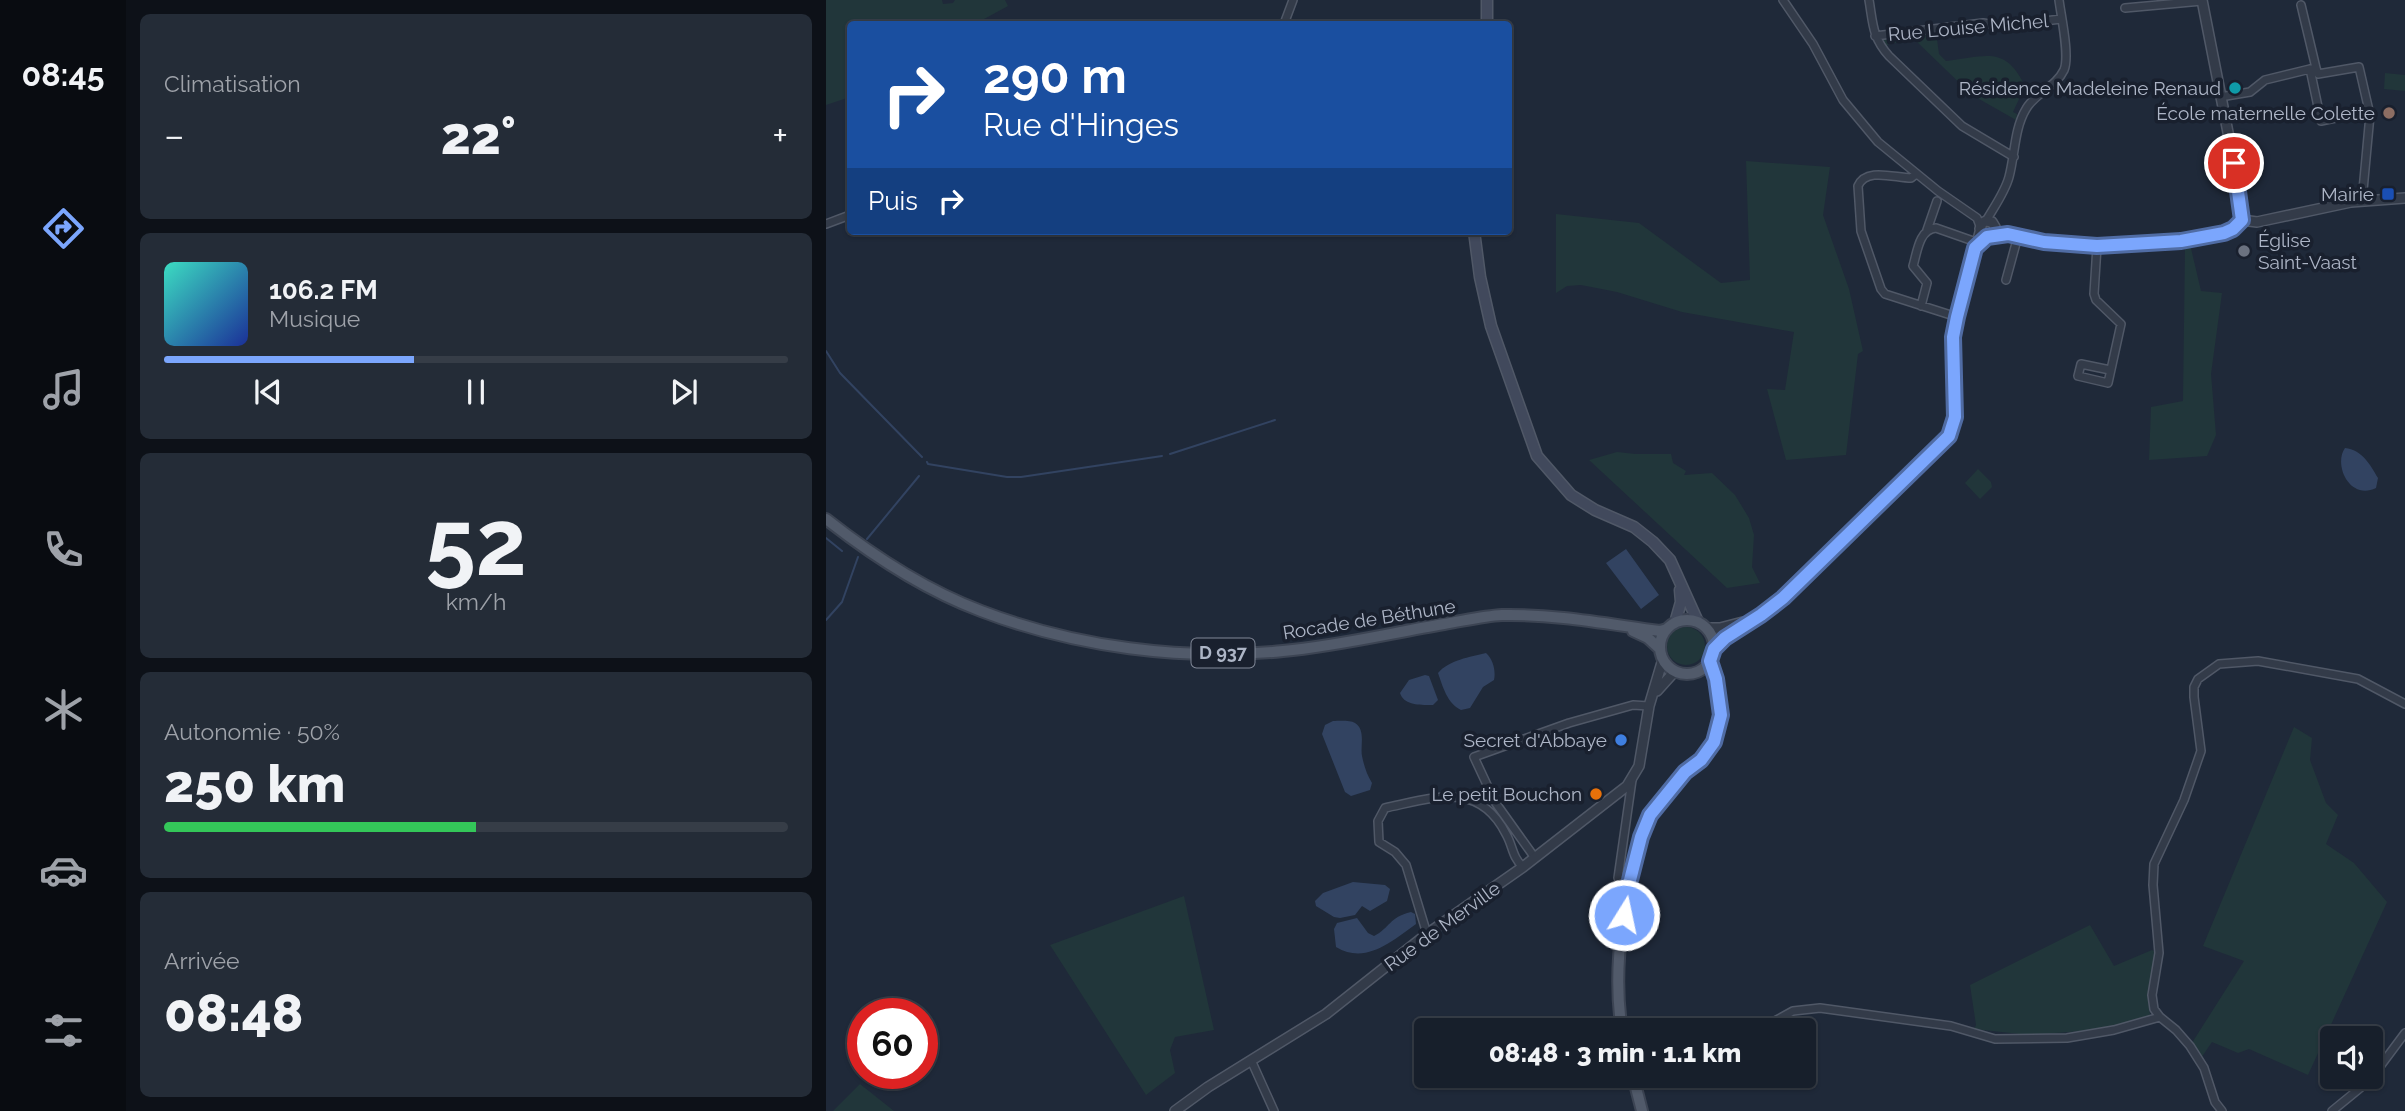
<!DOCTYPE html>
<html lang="fr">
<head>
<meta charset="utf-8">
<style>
  body { margin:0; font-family:Raleway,sans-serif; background:#242c37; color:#f1f3f6; height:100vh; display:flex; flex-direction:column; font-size:26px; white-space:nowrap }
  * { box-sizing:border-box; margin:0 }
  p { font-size:23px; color:#9ea2a9 }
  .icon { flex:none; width:38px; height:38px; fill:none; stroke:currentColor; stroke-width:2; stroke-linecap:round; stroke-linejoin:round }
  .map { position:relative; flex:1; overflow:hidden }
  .drawer { display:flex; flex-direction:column; gap:14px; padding:14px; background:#0d1118; width:700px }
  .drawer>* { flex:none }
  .hud { position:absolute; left:21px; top:21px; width:665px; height:214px; border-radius:7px; box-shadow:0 2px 5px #0004,0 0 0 2px #363d47; background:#1a4fa0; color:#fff; overflow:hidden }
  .controls { position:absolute; left:1494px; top:1026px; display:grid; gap:14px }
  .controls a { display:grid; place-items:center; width:63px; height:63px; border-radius:7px; background:#171f2b; box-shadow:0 2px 5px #0004,0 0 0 2px #363d47; font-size:35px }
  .speed { position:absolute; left:21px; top:998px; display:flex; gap:14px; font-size:35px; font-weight:700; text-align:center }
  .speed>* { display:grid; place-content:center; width:91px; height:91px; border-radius:50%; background:#171f2b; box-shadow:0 2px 5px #0004,0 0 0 2px #363d47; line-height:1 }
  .speed .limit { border:10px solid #d22; background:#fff; color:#111 }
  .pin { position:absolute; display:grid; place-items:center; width:60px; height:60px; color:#fff; margin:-30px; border:4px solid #fff; border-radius:50%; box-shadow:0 2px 7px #0007 }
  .me { position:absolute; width:77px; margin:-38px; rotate:10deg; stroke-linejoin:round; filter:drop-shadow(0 0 5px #0008) }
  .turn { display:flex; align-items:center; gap:24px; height:147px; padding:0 21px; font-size:32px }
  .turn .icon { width:91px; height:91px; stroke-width:2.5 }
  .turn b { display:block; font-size:49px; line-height:60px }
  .then { display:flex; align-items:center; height:66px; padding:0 21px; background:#0003; gap:14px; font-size:26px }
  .big { font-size:52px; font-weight:800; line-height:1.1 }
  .drawer .card { flex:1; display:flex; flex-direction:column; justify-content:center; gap:10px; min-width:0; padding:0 24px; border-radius:10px; background:#242c37 }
  .drawer .dial { align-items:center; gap:0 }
  .dial b { font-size:91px; line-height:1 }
  .song { display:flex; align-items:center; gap:21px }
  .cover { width:84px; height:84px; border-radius:10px; background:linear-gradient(135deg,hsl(170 70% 55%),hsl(230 70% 35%)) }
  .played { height:7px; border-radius:4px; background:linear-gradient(90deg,#7ba6fd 40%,#363d47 40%) }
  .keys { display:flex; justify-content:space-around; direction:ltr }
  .heat { display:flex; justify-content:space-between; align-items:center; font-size:38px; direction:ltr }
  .charge { height:10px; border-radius:5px; background:linear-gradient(90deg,#34c759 50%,#363d47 0) }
  .trip { position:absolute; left:588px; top:1018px; width:402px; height:70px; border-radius:7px; background:#171f2b; box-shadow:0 2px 5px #0004,0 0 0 2px #363d47; font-weight:800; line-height:70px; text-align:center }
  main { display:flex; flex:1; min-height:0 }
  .tabs { display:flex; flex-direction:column; width:126px; justify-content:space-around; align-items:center; background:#090c11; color:#9ea2a9 }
  .tabs .icon { width:49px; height:49px }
  .tabs .active { color:#7ba6fd }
  .tabs b { font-size:32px; color:#f1f3f6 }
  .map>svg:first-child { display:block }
</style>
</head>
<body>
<main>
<nav class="tabs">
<b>08:45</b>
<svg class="icon active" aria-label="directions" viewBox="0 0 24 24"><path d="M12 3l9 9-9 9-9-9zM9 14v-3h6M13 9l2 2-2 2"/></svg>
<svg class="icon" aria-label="music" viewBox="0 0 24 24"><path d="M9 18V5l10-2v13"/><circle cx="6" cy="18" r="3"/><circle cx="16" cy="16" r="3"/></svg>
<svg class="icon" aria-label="phone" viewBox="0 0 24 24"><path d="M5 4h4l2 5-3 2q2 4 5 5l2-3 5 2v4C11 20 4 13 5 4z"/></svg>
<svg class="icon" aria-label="climate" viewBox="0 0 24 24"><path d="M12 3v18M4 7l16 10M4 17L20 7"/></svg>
<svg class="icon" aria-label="car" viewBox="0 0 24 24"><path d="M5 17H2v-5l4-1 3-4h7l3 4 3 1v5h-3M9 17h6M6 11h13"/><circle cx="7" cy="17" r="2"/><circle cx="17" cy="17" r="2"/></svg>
<svg class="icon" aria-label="filters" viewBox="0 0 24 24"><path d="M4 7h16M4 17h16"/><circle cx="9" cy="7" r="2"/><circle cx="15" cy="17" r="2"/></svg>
</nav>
<section class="drawer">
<div class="card"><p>Climatisation</p>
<div class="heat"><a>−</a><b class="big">22°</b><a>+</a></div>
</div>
<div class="card">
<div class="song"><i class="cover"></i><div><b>106.2 FM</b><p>Musique</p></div></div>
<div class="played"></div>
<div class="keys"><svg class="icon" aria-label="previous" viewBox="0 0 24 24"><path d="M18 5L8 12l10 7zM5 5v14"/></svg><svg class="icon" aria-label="pause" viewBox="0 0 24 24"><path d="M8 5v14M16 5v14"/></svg><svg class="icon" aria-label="next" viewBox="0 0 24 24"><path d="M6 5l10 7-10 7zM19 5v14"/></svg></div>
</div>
<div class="card dial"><b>52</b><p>km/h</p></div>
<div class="card"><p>Autonomie · 50%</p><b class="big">250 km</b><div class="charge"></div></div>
<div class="card"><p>Arrivée</p><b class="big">08:48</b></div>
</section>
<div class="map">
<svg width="1579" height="1111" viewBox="0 0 1579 1111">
  <rect width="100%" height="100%" fill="#1f2939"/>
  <path fill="#21363a" d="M0 0H116L117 4 127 3 129 0H179L182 6 149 24H24V97L0 105Z
    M1110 31V35L1107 36V39H1111L1113 54 1120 61C1163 56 1180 45 1201 90L1194 97 1187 112 1191 114 1190 120 1146 95 1089 40 1063 44 1059 47 1055 40 1057 38 1067 36 1070 39Z
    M1559 73 1579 75V91L1558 89Z
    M920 161 1004 167 997 215 1023 289 1037 351 1032 354 1020 455 960 460 941 389 959 390 968 332 856 312 791 292 755 285 741 286 730 293V214L813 223 895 283 924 280Z
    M1364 244 1375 291 1396 293 1385 374 1390 435 1381 456 1323 460 1325 407 1357 401 1359 246Z
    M791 452 809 454H845L847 463 860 471 858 475 886 473 909 495 923 518 928 535 926 567 934 583 901 588 763 460Z
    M1152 469 1165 482 1166 487 1154 499 1139 483Z
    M841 646a19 19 0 1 1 38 0a19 19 0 1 1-38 0Z
    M1468 727 1486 738 1484 760 1500 803 1512 815 1500 844 1528 863 1561 902 1482 1075 1423 1049 1412 1053 1386 1042 1373 1061 1364 1046 1418 961 1377 946Z
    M358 896 388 1030 349 1037 344 1050 349 1073 320 1095 224 945Z
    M1264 925 1288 966 1326 950 1329 952 1322 999 1324 1014 1322 1019 1270 1030 1203 1035 1148 1029 1150 1025 1144 985Z
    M34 1084 68 1111H7Z"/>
  <path fill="#324361" d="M1519 448C1536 450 1544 464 1552 478L1550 488C1524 501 1507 465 1519 448Z
    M800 549 833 595 815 609 780 563Z
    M660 653C667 659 670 671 668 680L657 687 644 708 635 710C621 703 617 687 612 673 623 660 644 657 660 653Z
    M599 675 603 676 612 700 607 705C596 705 578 706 574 693L583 680Z
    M507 721C513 721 524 720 529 723 540 730 534 746 536 756 538 766 541 775 546 783L544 790 525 796 519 792 496 734 499 725Z
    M527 882 559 885 564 889 561 901 544 911 536 906 529 915 514 918 508 917 490 906 489 901 497 893Z
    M585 912 589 914 590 924C566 941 540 965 510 947L508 929 511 923 531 918 542 933 548 936C564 928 563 917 585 912Z"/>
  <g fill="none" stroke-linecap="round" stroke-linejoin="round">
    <path stroke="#324361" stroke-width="2" d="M0 351 14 373 96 457
      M344 454 449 420
      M101 462 102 464 181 477H195L336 456
      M0 538 16 551
      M41 539 93 476
      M0 620 16 602 32 557"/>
    <g stroke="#505867" stroke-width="10">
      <path id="minor" d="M957 0 987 44 1017 100 1052 142 1112 191 1151 218 1154 226
        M1043 0C1047 23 1046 37 1063 56L1136 126 1188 157
        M1475 5 1490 68
        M1299 8 1376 1
        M458 24 467 0
        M1049 36 1157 23 1178 26 1235 19
        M1484 69 1490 68 1492 74 1533 67 1544 115 1536 201
        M1394 97 1424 92 1439 80 1484 69 1495 121 1514 117
        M1090 174 1085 178C1069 178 1040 167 1032 186L1035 231 1055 289 1059 294 1131 317
        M1160 221C1168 207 1179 192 1183 177 1189 155 1188 129 1200 109 1209 93 1230 87 1238 70 1244 56 1235 16 1233 0
        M0 224 24 215
        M1101 230 1111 201
        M1271 246 1268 294 1270 300 1295 324 1282 383 1252 376 1255 364 1284 370
        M1180 280 1192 236
        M1095 306 1101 283 1087 266C1091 253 1093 229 1110 228L1150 242
        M709 858 669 802 648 757 743 723 807 705 823 706
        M802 888 792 878 806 780
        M601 934 580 865 569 852 553 842 552 821 559 808C607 798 653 780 680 834 687 846 686 857 697 867
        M939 1031 947 1022 967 1011 994 1008 1125 1026 1169 1039 1241 1038 1288 1030 1334 1017
        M425 1060 448 1111
        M1396 1111 1389 1102 1378 1068 1364 1046 1350 1030 1334 1017 1328 1009 1326 995 1333 953 1327 885 1328 864 1358 800 1375 751 1368 697V687L1372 679 1393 664 1432 661 1532 679 1579 704
        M1506 1111 1544 1080 1579 1033"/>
    </g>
    <g stroke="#505867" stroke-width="12">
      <path id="tertiary" d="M1376 0 1408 163 1416 220
        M1416 220 1431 222 1525 202 1579 198
        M1167 235C1185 234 1202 240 1220 242 1269 248 1352 248 1399 233 1406 231 1411 226 1416 220
        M1150 247 1168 233 1169 227 1166 222 1160 221 1156 223 1154 229 1156 234
        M880 628H894L917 622
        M888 649C906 629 935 615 957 598L1123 436 1129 417 1127 337 1154 232
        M831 691 849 671
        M349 1111 382 1087 500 1014 601 934 697 867 801 786 813 766 823 706 837 659"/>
    </g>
    <g stroke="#505867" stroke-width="13">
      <path id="secondary" d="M661 0V24
        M648 231 654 277 665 326 711 456 745 495 769 510 808 527 827 542 844 560 872 622
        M849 623 855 602 854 590"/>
    </g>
    <g stroke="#3c4453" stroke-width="14">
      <path id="primary" d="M0 519C47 556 99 590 155 611 249 647 356 661 457 651 511 646 565 633 618 624 637 621 657 616 676 615 729 614 781 624 834 631L841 629
        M834 647a27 27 0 1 1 54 0a27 27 0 1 1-54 0Z
        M807 631 822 638 834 649
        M796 1031C787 975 795 916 809 861 813 846 816 830 824 816 849 768 901 761 892 697 890 684 889 673 884 661
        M807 1076 816 1111"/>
    </g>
    <use href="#minor" stroke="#333b49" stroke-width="7"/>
    <use href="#tertiary" stroke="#333b49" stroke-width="9"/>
    <use href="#secondary" stroke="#41495c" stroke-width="10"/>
    <use href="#primary" stroke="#515a6a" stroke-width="10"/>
  </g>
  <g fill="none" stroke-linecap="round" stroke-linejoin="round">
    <g stroke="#506ca4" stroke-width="18">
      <path id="route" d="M798 915 802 888 815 837 824 815 859 772 875 760 888 742 895 715 890 679 884 661 888 649 899 638 935 615 957 598 1123 436 1129 417 1127 337 1131 317 1149 248 1161 237 1182 234 1218 242 1271 246 1322 243 1355 241 1398 233 1407 229 1416 220 1408 163"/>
    </g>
    <use href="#route" stroke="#7ba6fd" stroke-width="12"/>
  </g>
  <circle fill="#0f9aa8" stroke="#19202e" stroke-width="2.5" cx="1409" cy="88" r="7"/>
  <circle fill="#8d6e63" stroke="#19202e" stroke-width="2.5" cx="1563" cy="113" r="7"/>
  <rect fill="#1a4fb4" stroke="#19202e" stroke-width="2.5" x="1555" y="187" width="14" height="14" rx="3.5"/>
  <circle fill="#6b7280" stroke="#19202e" stroke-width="2.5" cx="1418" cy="251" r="7"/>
  <circle fill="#3f7fe0" stroke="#19202e" stroke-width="2.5" cx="795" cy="740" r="7"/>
  <circle fill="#e8710a" stroke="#19202e" stroke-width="2.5" cx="770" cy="794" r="7"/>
  <g text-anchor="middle" stroke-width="7" stroke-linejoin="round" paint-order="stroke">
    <rect fill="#19202e" stroke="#818898" stroke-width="2" x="365.5" y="638.5" width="63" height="29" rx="5"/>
    <g font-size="18" font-weight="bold" fill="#adb5c6">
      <text x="397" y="659">D 937</text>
    </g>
    <g font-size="19" fill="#adb5c6" stroke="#19202e">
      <text transform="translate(1142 27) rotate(-5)" y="7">Rue Louise Michel</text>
      <text transform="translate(543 619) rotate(-9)" y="7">Rocade de Béthune</text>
      <text transform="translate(616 926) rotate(-36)" y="7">Rue de Merville</text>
    </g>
    <g font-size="19" fill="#adb5c6" stroke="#19202e" text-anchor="end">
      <text x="1395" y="95">Résidence Madeleine Renaud</text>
      <text x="1549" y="120">École maternelle Colette</text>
      <text x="1548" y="201">Mairie</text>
      <text x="1432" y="247" text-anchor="start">Église<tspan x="1432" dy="22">Saint-Vaast</tspan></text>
      <text x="781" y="747">Secret d'Abbaye</text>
      <text x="756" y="801">Le petit Bouchon</text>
    </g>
  </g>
</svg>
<div class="controls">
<a><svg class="icon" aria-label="sound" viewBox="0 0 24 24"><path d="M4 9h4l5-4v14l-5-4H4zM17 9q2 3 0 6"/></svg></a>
</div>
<div class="speed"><div class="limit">60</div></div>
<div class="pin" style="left:1408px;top:163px;background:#d93025"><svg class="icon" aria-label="arrive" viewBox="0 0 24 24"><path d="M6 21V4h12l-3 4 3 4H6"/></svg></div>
<svg class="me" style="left:798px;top:915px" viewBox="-20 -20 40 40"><circle r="17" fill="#7ba6fd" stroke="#fff" stroke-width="3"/><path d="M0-11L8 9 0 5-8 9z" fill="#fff"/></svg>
<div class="trip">08:48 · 3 min · 1.1 km</div>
<div class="hud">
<div class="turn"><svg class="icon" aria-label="right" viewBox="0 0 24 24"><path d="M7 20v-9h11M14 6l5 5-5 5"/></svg><div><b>290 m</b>Rue d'Hinges</div></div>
<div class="then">Puis<svg class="icon" aria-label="right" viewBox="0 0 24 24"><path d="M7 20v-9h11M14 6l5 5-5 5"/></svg></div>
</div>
</div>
</main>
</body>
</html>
